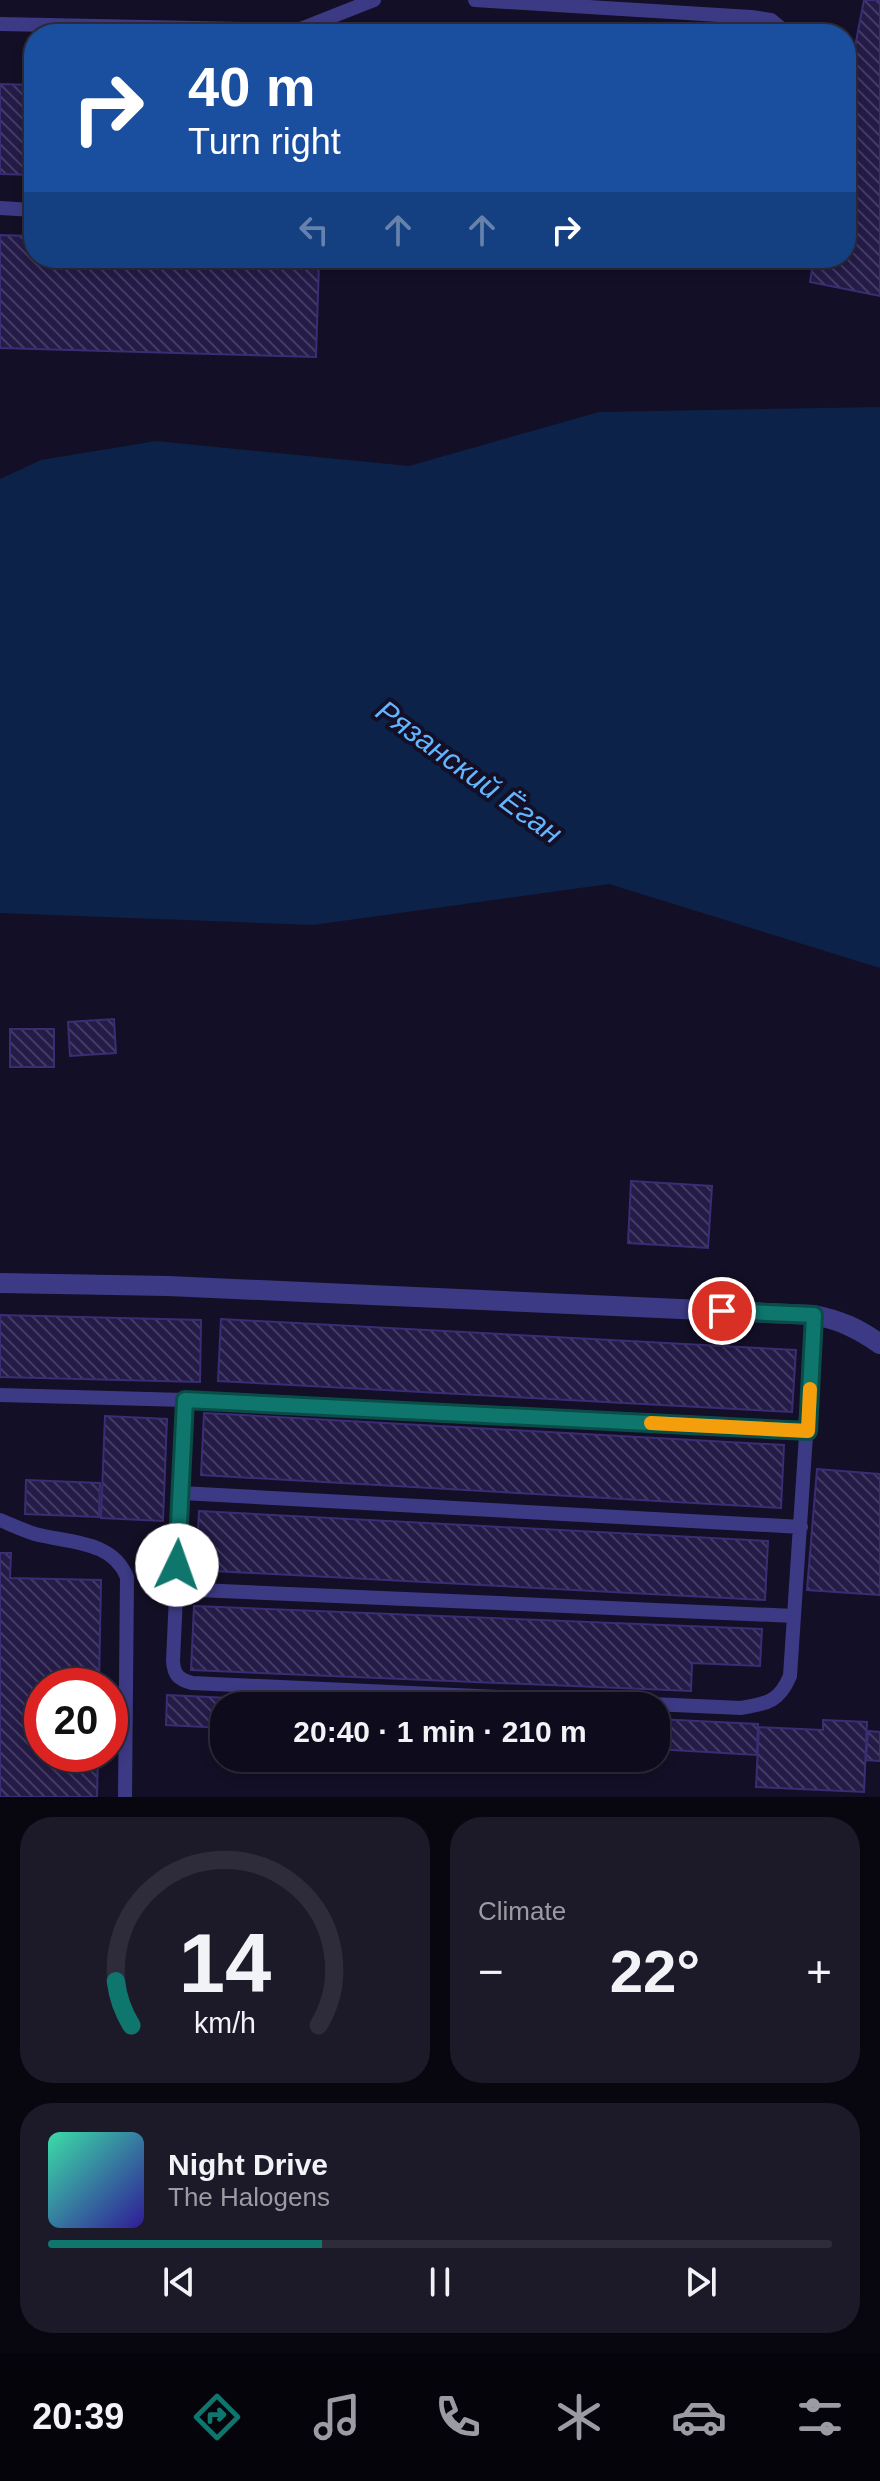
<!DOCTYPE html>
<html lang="en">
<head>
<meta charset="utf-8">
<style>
  body { margin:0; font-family:Helvetica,sans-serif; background:#1c1929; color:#f1f3f6; height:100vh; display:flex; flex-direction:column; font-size:30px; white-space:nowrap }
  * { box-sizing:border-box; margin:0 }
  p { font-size:26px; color:#9b9ba3 }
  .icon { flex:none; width:44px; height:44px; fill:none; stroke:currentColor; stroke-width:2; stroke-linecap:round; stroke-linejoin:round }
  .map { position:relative; height:1797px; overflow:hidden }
  .panel { display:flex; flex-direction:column; gap:20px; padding:20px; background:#08060f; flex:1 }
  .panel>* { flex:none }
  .guide { position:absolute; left:24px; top:24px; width:832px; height:244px; border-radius:32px; box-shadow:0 4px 12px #0003,0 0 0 2px #2e2b3b; background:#1a4fa0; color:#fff; overflow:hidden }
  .speed { position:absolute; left:24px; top:1668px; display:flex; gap:16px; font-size:40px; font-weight:700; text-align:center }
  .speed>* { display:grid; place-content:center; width:104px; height:104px; border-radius:50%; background:#0e0b1c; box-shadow:0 4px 12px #0003,0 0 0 2px #2e2b3b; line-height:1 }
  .speed .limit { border:12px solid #d22; background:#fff; color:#111 }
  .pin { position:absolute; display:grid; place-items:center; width:68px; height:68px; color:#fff; margin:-34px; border:4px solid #fff; border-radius:50%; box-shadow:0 2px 8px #0007 }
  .me { position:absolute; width:88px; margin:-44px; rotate:3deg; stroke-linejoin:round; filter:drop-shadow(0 0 6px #0008) }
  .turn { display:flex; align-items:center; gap:28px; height:168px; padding:0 32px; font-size:36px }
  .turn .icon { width:104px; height:104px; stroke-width:2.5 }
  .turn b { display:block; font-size:56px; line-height:68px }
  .lanes { display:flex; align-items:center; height:76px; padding:0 32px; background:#0003; justify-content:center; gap:40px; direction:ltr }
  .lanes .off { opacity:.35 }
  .big { font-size:60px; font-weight:800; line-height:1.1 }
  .panel .card { flex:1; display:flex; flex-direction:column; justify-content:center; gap:12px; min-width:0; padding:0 28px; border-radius:32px; background:#1c1929 }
  .panel .dial { align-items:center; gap:0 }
  .dial svg { height:208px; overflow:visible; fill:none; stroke:#2e2b3b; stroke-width:7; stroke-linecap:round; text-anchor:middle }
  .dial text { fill:#f1f3f6; stroke:none }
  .song { display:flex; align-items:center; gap:24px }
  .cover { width:96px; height:96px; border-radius:12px; background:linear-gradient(135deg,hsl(160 70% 55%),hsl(250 70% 35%)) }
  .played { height:8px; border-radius:4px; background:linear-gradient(90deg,#0f766e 35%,#2e2b3b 35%) }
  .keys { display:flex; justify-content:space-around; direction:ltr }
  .heat { display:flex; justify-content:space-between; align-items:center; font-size:44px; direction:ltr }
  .panel .tiles { flex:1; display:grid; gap:20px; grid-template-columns:1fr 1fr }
  .card:last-child { grid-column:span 2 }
  .trip { position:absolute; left:210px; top:1692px; width:460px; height:80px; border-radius:32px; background:#0e0b1c; box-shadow:0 4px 12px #0003,0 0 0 2px #2e2b3b; font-weight:800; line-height:80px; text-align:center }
  .tab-bar { display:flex; height:128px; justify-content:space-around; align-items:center; background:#06040b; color:#9b9ba3 }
  .tab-bar .icon { width:56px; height:56px }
  .tab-bar .selected { color:#0f766e }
  .tab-bar b { font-size:36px; color:#f1f3f6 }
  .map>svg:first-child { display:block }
</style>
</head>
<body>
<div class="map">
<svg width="880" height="1797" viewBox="0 0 880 1797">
  <defs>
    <pattern id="building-back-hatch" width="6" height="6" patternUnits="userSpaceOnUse" patternTransform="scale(2)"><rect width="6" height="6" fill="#241b47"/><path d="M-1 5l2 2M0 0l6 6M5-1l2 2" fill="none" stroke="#433b63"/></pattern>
  </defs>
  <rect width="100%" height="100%" fill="#130f26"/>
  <path fill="#0c2248" d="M880 407V968L609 884 313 925 0 913V479L41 460 156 441 409 466 599 412Z"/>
  <path fill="url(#building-back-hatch)" stroke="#3b2d73" stroke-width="2" d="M864 0H880V296L810 282 814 258H846V93Z
    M0 84 34 85V175L0 174Z
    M0 235 32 236 31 255 34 258 319 263 316 357 0 348Z
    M114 1019 116 1053 70 1056 68 1022Z
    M10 1029H54V1067H10Z
    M631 1181 712 1186 708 1248 628 1243Z
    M0 1315 201 1320 200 1382 0 1377Z
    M221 1319 796 1350 792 1412 218 1381Z
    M204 1413 784 1445 781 1508 201 1475Z
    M105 1416 167 1419 163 1521 101 1518Z
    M817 1469 880 1474V1595L807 1590Z
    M26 1480 100 1483 99 1517 25 1514Z
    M199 1511 768 1541 765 1600 196 1570Z
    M0 1553H11L10 1578 101 1580 99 1686H42V1754H98L97 1797H0Z
    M194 1606 762 1629 760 1666 692 1663 691 1691 191 1670Z
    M167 1695 394 1706H224V1728L166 1725Z
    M656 1719 758 1724 757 1755 656 1749Z
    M823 1720 867 1722 864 1792 756 1787 759 1727 823 1730Z
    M868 1731 880 1732V1761L866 1760Z"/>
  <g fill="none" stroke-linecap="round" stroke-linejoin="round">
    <path stroke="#3d3a85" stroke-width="14" d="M475 0 751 17 771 20 788 34
      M0 24 298 30 374 0
      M0 208 34 210
      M0 1395 185 1400 808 1431
      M185 1400 173 1661C174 1675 178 1679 192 1683L741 1708C768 1703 779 1702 790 1676L814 1315
      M181 1493 801 1527
      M0 1520C12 1525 23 1530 35 1534 69 1543 112 1540 127 1577L125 1797
      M176 1589 794 1616"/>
    <path stroke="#3d3a85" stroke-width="20" d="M0 1283 168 1286 814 1315C840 1320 859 1329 880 1344"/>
  </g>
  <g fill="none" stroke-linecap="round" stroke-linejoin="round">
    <g stroke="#0a4d48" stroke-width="20">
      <path id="route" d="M177 1565 185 1400 808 1431 814 1315 722 1311"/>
    </g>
    <use href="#route" stroke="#0f766e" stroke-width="14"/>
    <path stroke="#f59e0b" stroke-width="14" d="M651 1423 808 1431 810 1389"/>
  </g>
  <g text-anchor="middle" stroke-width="8" stroke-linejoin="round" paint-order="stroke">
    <g font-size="30" font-style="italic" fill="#62b6ff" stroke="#130f26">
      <text transform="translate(469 772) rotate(36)" y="10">Рязанский Ёган</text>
    </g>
  </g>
</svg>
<div class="speed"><div class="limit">20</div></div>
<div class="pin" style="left:722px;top:1311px;background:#d93025"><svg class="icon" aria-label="arrive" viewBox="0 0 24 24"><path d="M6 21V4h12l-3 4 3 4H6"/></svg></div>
<svg class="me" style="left:177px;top:1565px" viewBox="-20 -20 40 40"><circle r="19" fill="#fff"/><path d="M0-13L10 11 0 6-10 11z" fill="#0f766e"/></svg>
<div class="trip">20:40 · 1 min · 210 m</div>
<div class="guide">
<div class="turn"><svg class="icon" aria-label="right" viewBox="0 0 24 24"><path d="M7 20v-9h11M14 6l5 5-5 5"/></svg><div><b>40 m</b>Turn right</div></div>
<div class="lanes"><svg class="icon off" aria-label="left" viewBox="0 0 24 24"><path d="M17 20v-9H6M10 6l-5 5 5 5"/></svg><svg class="icon off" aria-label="ahead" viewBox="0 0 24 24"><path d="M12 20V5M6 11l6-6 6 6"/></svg><svg class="icon off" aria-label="ahead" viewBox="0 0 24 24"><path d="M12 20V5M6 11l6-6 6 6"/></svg><svg class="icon" aria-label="right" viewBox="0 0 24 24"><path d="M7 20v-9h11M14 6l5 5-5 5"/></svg></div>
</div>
</div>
<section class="panel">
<div class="tiles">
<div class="card dial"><svg viewBox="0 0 100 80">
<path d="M14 69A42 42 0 1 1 86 69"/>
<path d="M14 69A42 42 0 0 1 8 52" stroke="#0f766e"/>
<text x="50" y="56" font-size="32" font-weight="700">14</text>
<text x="50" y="72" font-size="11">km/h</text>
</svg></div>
<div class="card"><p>Climate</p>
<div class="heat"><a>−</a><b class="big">22°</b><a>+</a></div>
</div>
<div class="card">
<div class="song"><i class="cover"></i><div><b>Night Drive</b><p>The Halogens</p></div></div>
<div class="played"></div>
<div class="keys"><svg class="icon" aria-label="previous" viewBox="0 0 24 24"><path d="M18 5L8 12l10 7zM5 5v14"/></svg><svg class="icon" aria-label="pause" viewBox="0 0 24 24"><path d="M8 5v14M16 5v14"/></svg><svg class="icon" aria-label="next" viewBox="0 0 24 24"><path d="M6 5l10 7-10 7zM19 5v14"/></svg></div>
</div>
</div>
</section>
<nav class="tab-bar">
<b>20:39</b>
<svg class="icon selected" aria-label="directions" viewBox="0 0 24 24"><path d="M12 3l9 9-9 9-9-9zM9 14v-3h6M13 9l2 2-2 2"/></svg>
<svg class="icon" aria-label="music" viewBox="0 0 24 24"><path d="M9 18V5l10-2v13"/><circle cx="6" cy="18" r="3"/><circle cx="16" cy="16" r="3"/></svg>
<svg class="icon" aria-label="phone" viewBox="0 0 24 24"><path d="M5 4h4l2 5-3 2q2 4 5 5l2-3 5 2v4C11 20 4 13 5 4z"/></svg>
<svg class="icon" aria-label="climate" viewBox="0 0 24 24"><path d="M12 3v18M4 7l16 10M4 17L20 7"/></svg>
<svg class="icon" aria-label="car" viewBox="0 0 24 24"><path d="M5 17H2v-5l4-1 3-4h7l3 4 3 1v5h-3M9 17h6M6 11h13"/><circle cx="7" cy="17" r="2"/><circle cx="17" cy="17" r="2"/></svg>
<svg class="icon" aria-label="filters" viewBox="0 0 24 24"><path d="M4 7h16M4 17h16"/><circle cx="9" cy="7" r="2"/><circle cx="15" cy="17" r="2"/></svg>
</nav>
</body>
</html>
